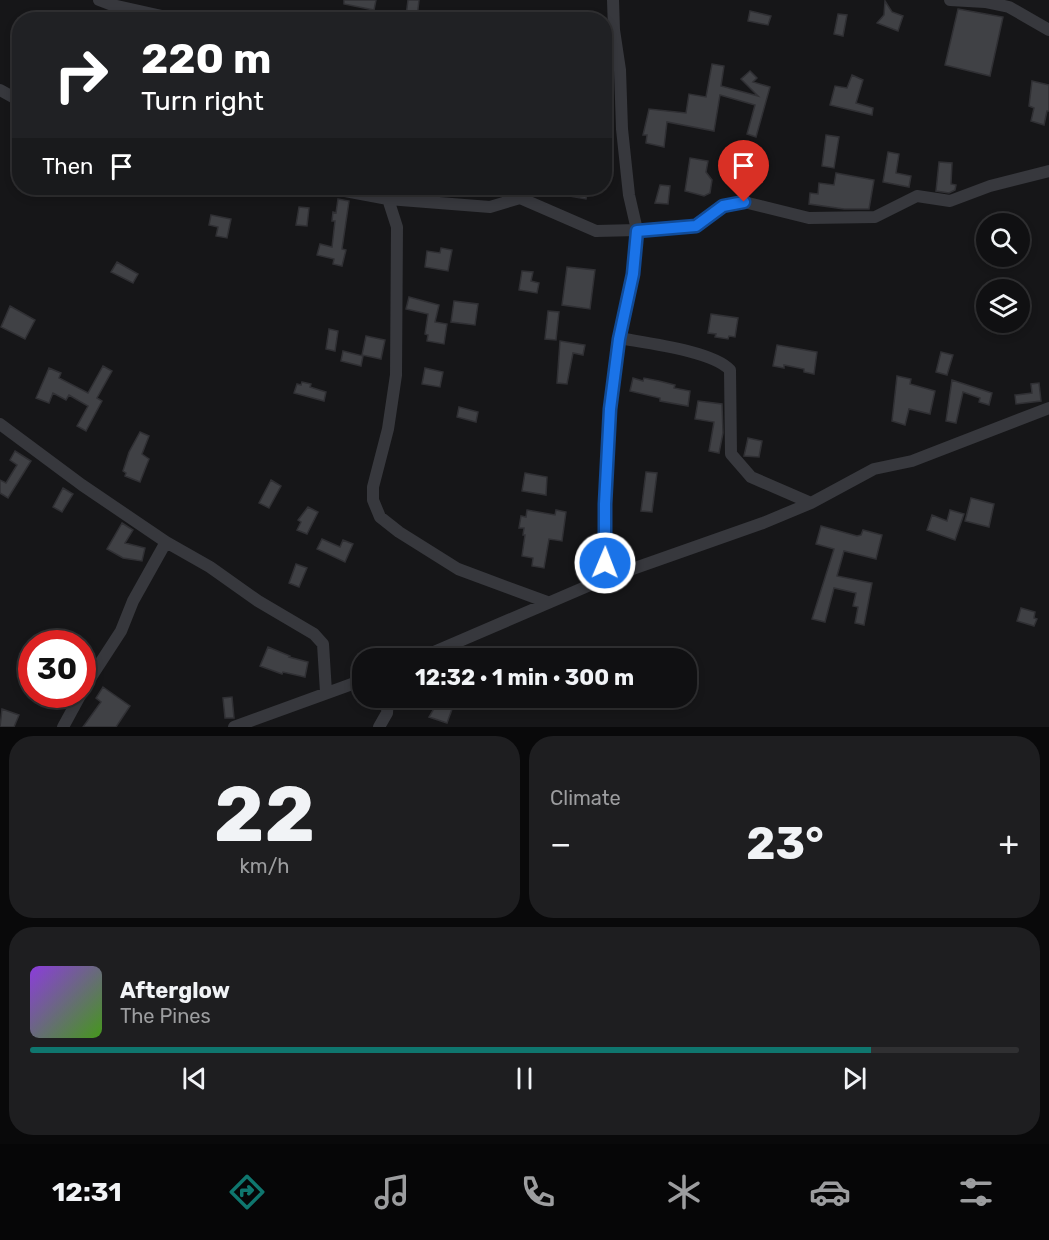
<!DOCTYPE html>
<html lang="en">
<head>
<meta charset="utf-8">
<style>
  body { margin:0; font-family:Rubik,sans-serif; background:#1e1e20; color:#f1f3f6; height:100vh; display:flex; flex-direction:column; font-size:22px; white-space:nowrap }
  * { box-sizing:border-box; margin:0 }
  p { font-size:20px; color:#9c9d9f }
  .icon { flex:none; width:33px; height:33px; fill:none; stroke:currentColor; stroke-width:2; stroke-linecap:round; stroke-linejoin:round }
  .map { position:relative; height:727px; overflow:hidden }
  .details { display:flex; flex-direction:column; gap:9px; padding:9px; background:#09090a; flex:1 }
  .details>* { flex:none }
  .banner { position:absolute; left:12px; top:12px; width:600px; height:183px; border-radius:24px; box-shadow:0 3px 9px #0003,0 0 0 2px #303032; background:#202124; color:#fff; overflow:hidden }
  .buttons { position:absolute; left:976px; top:213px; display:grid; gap:12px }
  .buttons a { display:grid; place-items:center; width:54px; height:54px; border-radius:50%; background:#101012; box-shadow:0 3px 9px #0003,0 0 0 2px #303032; font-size:30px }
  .speed { position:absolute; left:18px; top:630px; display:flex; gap:12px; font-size:30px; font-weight:700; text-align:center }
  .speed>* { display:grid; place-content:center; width:78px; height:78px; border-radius:50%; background:#101012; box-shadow:0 3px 9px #0003,0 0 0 2px #303032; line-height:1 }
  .speed .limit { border:9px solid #d22; background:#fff; color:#111 }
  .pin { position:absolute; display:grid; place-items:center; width:51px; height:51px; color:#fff; margin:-62px -26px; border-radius:50% 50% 50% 0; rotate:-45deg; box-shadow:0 0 6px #0007 }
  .pin .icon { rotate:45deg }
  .me { position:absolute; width:66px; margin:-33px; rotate:1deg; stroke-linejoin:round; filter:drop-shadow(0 0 4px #0008) }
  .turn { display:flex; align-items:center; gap:21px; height:126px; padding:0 30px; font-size:27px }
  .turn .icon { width:78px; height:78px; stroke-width:2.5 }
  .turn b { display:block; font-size:42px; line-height:51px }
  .then { display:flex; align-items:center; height:57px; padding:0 30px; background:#0003; gap:12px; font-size:22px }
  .big { font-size:45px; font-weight:700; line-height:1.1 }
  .details .tile { flex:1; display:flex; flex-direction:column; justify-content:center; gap:9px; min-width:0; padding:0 21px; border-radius:24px; background:#1e1e20 }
  .details .dial { align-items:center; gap:0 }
  .dial b { font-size:78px; line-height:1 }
  .song { display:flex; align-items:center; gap:18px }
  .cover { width:72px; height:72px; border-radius:9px; background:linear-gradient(135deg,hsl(270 70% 55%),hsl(100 70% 35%)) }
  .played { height:6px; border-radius:3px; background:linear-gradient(90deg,#0f766e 85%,#303032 85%) }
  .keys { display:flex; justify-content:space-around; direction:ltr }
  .heat { display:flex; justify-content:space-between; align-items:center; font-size:33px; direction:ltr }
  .details .tiles { flex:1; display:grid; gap:9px; grid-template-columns:1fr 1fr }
  .tile:last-child { grid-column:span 2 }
  .trip { position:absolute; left:352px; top:648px; width:345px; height:60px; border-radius:24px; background:#101012; box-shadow:0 3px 9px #0003,0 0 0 2px #303032; font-weight:700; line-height:60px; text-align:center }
  .tabs { display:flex; height:96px; justify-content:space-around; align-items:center; background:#060607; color:#9c9d9f }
  .tabs .icon { width:42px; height:42px }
  .tabs .current { color:#0f766e }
  .tabs b { font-size:27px; color:#f1f3f6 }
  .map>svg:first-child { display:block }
</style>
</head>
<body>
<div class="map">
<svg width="1049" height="727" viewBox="0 0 1049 727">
  <rect width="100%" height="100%" fill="#161618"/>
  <path fill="#404145" stroke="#303034" stroke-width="1.5" d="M344 0H376L374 10 344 4Z
    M408 0H419L417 18 406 16Z
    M885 1 892 12 903 16 898 31 877 23 884 15Z
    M958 9 1003 17 990 76 945 65Z
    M750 11 771 16 768 25 748 21Z
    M838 14 847 15 843 36 834 34Z
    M604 56H610L612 71 609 94H604Z
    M712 64 724 66 721 86 758 96 741 79 750 71 757 78 753 82 770 87 756 137 747 134 755 105 720 95 714 131 667 122 664 147 646 143 647 135H643L649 109 686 113 689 94 706 97Z
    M852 75 863 80 856 103 873 108 872 115 830 105 835 86 847 88Z
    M1032 81 1049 85V111H1047L1044 125 1031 121 1034 108 1029 106Z
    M826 135 839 137 834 168 822 166Z
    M888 152 899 154 896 173 911 176 909 187 883 182Z
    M690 158 708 161 706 172 712 180 710 193 704 196 685 191Z
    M939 162 952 163 951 184 956 185 955 190 949 193 936 191Z
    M836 173 874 180 869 209H844L809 204 810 193 818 194 819 183 834 185Z
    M660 185 670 186 668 204 655 203Z
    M565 188H588L586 199 563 195Z
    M338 199 349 201 342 249 346 250 342 266 333 264 334 259 317 255 320 244 332 247 335 221H332L333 212 336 213Z
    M299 207 309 208 307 226 296 225Z
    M211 215 231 219 227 238 216 236 218 227 209 225Z
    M441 248 452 250 448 271 425 267 427 251 440 253Z
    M117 262 138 274 133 283 111 272Z
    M567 267 595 270 590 309 562 305Z
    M522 271 533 272 531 281 539 283 537 293 519 290Z
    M409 297 439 305 435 322 447 324 444 344 427 341 428 335 425 334 428 314 406 309Z
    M454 301 478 304 475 325 451 322Z
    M10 306 35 320 25 339 1 327Z
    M548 311 559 312 556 340 545 339Z
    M711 314 738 318 735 337 729 336 728 339 715 337 716 334 708 333Z
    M329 329 338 331 335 351 326 349Z
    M366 336 385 340 381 359 362 355Z
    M560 341 585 345 583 355 573 353 567 384 557 383Z
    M777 345 817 352 814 374 804 372V369L784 365V368L773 366Z
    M343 351 363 356 361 366 341 361Z
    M941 352 953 355 947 375 936 372Z
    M103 366 112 371 97 398 102 401 86 431 77 426 88 406 69 395 66 400 53 393 49 403 36 398 49 368 61 373 59 378 88 393Z
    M425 368 443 372 440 387 422 384Z
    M897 376 911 379 910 384 935 391 930 414 909 409 905 425 892 421Z
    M633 378 643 381 644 378 659 381 675 385 674 388 690 391 688 406 660 401V398L630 391Z
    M952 380 992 393 989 405 979 402 980 398 963 392 956 423 946 421Z
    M302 382 311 384 310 387 326 392 324 401 294 393 297 384 301 385Z
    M1039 383 1041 401 1016 404 1015 395 1032 393 1031 384Z
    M698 401 722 404 723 433 719 453 709 451 714 422 695 419Z
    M459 407 478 412 476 422 457 417Z
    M140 432 149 436 142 454 149 459 140 482 125 476 126 473 123 471 129 452Z
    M748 438 762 441 759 457 744 456Z
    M15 451 31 461 8 498 0 493V480L6 483 17 465 10 460Z
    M646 472 657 473 652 512 641 511Z
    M525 473 547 477 546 495 522 491Z
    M271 480 281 486 269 508 259 503Z
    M63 488 73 494 62 512 53 507Z
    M971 498 994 504 989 527 965 521Z
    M308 507 318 512 307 534 297 530 301 522 298 520Z
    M527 510 555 515 556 510 566 512 562 541 549 539 544 568 532 566 533 558 522 556 525 535H523L524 528H519L521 516 526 517Z
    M950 510 964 514 955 540 927 530 932 515 947 521Z
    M122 523 133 530 125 543 145 548 142 561 123 558 107 549Z
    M821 526 857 536 861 535 863 530 882 535 876 559 844 551 837 576 872 583 864 625 855 623 858 607 853 606 856 593 834 588 825 622 812 619 834 549 816 544Z
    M322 539 340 547 343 540 353 544 345 562 317 549Z
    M296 564 307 568 299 587 289 583Z
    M1021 608 1035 612 1034 618 1037 619 1034 626 1017 621Z
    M268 647 290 656 289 657 308 662 305 677 283 672 282 674 260 666Z
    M103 687 130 706 116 727H83L101 702 96 698Z
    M232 697 234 718H225L223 698Z
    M440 698H456L447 723 429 717Z
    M2 709 19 715 14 727H0Z"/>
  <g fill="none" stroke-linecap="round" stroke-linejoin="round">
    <path stroke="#37383d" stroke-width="12" d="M99 0 112 5 180 20
      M950 0 985 2 1009 7 1049 30
      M0 90 20 101
      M329 188 388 199 490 207 520 198 596 231 637 230 696 226 723 206 744 202 809 218 875 217 917 196 950 201 990 186 1049 171
      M378 188 388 199 397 227 396 375 388 429 373 487V500L380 517 399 532 458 569 547 602
      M619 338C646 343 713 351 730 370L731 454 751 477 811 503
      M0 424 82 485 166 542 210 567 258 601 314 634 323 644 326 692
      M604 579 605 504 610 409 619 338 633 274 637 230 629 195 622 129 620 70 614 30 613 0
      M420 658 604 579 763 523 811 503 874 469 912 461 1049 408
      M82 691 121 631 133 601 166 542
      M63 727 81 694
      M234 727 363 680
      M379 727 387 713 388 698"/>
  </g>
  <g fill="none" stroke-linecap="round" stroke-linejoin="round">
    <g stroke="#114b97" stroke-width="15">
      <path id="route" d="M605 563V504L610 409 619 339 633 274 637 231 696 226 723 206 744 202"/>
    </g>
    <use href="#route" stroke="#1a73e8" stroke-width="10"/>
  </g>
</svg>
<div class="buttons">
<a><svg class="icon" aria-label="search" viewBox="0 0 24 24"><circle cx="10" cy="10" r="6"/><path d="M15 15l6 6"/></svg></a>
<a><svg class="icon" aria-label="layers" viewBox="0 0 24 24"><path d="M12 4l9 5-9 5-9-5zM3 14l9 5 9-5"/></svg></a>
</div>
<div class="speed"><div class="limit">30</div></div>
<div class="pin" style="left:744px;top:202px;background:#d93025"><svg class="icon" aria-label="arrive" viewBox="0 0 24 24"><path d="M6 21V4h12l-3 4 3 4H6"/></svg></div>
<svg class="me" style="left:605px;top:563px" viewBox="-20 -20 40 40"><circle r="17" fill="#1a73e8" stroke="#fff" stroke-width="3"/><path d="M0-11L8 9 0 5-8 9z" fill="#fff"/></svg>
<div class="trip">12:32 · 1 min · 300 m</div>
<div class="banner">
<div class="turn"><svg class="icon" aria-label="right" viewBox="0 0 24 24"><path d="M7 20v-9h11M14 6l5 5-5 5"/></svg><div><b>220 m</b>Turn right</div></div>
<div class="then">Then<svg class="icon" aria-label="arrive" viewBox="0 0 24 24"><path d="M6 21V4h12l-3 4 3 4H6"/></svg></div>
</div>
</div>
<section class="details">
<div class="tiles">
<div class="tile dial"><b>22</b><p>km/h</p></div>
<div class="tile"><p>Climate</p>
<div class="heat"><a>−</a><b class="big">23°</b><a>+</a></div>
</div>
<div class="tile">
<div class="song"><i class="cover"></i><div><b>Afterglow</b><p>The Pines</p></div></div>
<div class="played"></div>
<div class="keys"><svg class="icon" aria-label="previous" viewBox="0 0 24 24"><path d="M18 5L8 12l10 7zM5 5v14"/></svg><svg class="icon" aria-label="pause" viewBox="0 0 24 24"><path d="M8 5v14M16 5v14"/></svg><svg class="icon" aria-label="next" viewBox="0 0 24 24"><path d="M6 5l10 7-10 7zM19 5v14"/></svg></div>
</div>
</div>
</section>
<nav class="tabs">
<b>12:31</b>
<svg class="icon current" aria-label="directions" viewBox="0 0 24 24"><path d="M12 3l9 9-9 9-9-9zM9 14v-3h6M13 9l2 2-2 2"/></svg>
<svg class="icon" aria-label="music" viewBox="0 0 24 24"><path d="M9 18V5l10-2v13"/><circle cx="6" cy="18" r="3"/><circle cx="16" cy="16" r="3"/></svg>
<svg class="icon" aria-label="phone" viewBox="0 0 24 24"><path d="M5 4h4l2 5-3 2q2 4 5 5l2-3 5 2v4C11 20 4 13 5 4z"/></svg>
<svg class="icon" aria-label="climate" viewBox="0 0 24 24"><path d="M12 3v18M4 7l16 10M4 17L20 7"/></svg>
<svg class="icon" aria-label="car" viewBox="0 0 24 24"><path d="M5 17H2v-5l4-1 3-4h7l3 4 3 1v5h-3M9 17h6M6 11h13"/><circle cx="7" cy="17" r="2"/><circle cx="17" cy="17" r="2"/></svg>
<svg class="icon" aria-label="filters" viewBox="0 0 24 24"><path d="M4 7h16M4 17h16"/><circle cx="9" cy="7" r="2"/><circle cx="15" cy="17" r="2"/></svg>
</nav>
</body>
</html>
